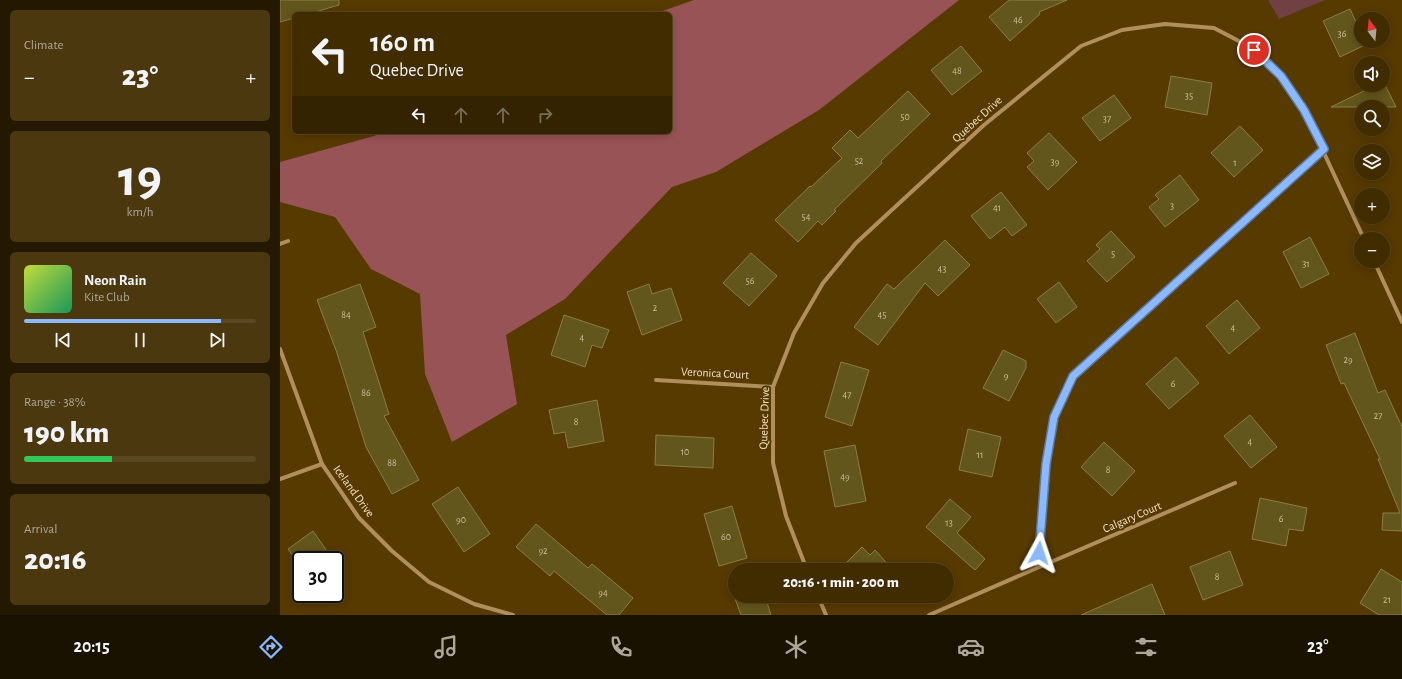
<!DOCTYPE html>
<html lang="en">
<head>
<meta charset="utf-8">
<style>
  body { margin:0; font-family:"Alegreya Sans",sans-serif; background:#4c380f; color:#f1f3f6; height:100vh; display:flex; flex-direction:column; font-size:15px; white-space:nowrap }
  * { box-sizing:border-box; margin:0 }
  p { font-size:13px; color:#aea799 }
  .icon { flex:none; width:22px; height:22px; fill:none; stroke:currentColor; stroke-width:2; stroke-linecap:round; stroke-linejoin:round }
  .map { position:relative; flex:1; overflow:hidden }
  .sheet { display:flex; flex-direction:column; gap:10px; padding:10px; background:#241800; width:280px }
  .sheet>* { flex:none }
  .top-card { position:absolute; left:12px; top:12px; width:380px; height:122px; border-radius:6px; box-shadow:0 2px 10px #0003,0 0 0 1px #5a4822; background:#412c00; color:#f1f3f6; overflow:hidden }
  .needle { width:26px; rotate:344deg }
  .fabs { position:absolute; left:1074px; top:12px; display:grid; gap:8px }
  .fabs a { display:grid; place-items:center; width:36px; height:36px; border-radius:50%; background:#412c00; box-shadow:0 2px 10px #0003,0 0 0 1px #5a4822; font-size:20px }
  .speed { position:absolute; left:12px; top:551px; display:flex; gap:8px; font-size:20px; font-weight:700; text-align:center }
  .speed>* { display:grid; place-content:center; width:52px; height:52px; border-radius:50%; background:#412c00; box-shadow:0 2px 10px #0003,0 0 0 1px #5a4822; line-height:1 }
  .speed .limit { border:2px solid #111; border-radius:6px; background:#fff; color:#111 }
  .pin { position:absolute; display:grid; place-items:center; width:34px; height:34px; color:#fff; margin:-17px; border:2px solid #fff; border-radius:50%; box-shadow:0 1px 4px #0007 }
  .me { position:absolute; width:44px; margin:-22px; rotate:5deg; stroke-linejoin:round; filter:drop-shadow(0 0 3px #0008) }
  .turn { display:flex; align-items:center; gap:14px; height:84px; padding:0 12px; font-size:18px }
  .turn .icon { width:52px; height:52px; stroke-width:2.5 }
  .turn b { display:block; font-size:28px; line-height:34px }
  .lanes { display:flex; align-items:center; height:38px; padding:0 12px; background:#0003; justify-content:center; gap:20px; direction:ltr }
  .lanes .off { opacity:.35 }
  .big { font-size:30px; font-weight:800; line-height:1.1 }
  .sheet .card { flex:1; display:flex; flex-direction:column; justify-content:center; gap:6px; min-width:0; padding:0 14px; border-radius:6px; background:#4c380f }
  .sheet .dial { align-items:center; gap:0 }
  .dial b { font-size:52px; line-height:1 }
  .song { display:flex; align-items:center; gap:12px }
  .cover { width:48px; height:48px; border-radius:6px; background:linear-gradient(135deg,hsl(70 70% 55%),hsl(150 70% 35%)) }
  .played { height:4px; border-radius:2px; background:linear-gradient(90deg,#8cb9fc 85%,#5a4822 85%) }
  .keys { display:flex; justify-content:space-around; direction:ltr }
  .heat { display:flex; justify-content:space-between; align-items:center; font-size:22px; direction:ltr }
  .charge { height:6px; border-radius:3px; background:linear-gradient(90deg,#34c759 38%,#5a4822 0) }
  .trip { position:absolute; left:448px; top:563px; width:226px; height:40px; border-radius:20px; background:#412c00; box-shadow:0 2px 10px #0003,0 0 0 1px #5a4822; font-weight:800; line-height:40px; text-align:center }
  .dock { display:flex; height:64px; justify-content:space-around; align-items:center; background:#1a1200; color:#aea799 }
  .dock .icon { width:28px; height:28px }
  .dock .selected { color:#8cb9fc }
  .dock b { font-size:18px; color:#f1f3f6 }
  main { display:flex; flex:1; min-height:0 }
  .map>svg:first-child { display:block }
</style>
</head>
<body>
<main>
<section class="sheet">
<div class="card"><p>Climate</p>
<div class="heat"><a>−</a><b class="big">23°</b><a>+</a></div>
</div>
<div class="card dial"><b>19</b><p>km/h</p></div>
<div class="card">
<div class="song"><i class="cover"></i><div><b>Neon Rain</b><p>Kite Club</p></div></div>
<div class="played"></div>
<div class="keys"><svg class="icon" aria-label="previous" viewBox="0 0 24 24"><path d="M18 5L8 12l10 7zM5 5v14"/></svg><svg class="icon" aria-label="pause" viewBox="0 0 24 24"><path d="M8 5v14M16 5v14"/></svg><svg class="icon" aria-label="next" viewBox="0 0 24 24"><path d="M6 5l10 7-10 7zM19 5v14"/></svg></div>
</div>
<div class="card"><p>Range · 38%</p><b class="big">190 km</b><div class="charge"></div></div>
<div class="card"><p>Arrival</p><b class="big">20:16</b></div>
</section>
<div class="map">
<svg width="1122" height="615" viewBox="0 0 1122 615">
  <rect width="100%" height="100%" fill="#573a00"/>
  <path fill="#714042" d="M988 0H1045L999 19Z"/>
  <path fill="#985356" d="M414 0H679L539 110 436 172 392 187 285 299 226 335 237 404 172 442 145 374 140 294 91 269 55 217 0 202V162L94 136 103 132H390V14H374Z"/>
  <path fill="#62561c" stroke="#8a7e45" d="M0 0H59V5L28 14H14V18L0 22Z
    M729 0H787L759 12 760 14 730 41 709 17Z
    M1070 9 1081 33V41H1085L1087 44 1060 57 1043 21Z
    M681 46 702 71 672 95 651 70Z
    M891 76 932 83 927 115 885 107Z
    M1103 81 1116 107H1051L1096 85H1103Z
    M628 91 650 114 601 161 602 163 554 210 556 211 542 225 538 221 518 242 495 220 530 186 531 187 562 158 552 148 570 130 578 138Z
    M834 95 851 118 820 141 802 118Z
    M960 126 983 150 954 177 931 153Z
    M769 133 797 162 768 190 747 167 754 161 747 153Z
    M900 175 919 200 885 227 869 207 879 199 875 195Z
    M721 192 747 225 732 236 725 227 710 239 691 216Z
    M831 231 855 257 827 282 807 261 820 249 816 245Z
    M1030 237 1049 274 1021 288 1003 252Z
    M665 240 690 265 658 296 645 283 598 345 574 327 607 284 614 289Z
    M471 253 497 276 469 306 443 283Z
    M779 282 797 307 776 323 757 299Z
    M80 284 96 327 83 332 109 414 104 416 139 480 112 494 86 447 57 353 37 300Z
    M369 284 372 294 391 288 402 320 362 335 347 292Z
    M957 300 980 328 949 354 926 326Z
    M284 315 329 330 322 348 312 345 305 367 271 355Z
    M1075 333 1098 393 1105 390 1122 427V531L1102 530 1103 513H1120L1098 459H1100L1064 383 1061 384 1046 345Z
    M723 350 746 361V368L729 401 703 388Z
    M896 357 919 383 889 409 866 384Z
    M561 362 589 370 572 426 545 417Z
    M317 400 324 441 288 448 285 432 274 434 269 410Z
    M970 415 997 447 971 468 944 436Z
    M688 429 721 437 712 477 679 470Z
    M376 435 434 438 433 468 375 465Z
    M824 442 855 471 832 496 801 467Z
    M575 445 586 501 555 507 544 451Z
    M178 487 210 534 184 552 152 504Z
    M980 498 1027 508 1023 531 1009 529 1006 546 972 539Z
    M670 499 691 517 677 533 705 559 695 570 646 527Z
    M452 506 467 558 439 566 424 514Z
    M256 524 308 568 312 564 353 598 339 615H327L274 571 270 576 236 547Z
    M33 531 53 560H16L8 549Z
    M582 547 590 555 595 550 613 570H564L562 567Z
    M950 551 963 585 923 600 910 567Z
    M1101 569 1122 582V615H1099L1080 603Z
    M872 584 885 615H801Z
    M454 596H485L491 615H461Z
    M588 596H601L595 603Z"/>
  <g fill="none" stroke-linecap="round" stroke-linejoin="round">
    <path stroke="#b08f5d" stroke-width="4" d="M0 244 8 241
      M1094 261 1122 322
      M0 349 42 464 79 518 112 551 149 582 194 604 233 615
      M376 380 493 387
      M0 479 42 464
      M757 568 955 483
      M527 570 506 516 493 463V387L514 333 543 283 576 243 704 125 801 46 842 30 885 24 934 28 974 49 1001 76 1024 110 1084 239
      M538 596 546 615
      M649 615 757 568 766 464 774 417 793 376 1044 149"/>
  </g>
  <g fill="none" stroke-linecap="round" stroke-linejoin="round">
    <g stroke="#5b78a4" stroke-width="10">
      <path id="route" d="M759 553 766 464 774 417 793 376 1044 149 1024 110 1001 76 974 50"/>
    </g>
    <use href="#route" stroke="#8cb9fc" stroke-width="7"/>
  </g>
  <g text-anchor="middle" stroke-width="4" stroke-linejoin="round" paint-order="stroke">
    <g font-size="10" fill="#cdbe9c">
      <text x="738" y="23">46</text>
      <text x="1062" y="37">36</text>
      <text x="677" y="74">48</text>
      <text x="909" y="99">35</text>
      <text x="625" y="120">50</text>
      <text x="827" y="122">37</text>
      <text x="579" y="164">52</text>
      <text x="775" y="165">39</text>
      <text x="955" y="166">1</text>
      <text x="892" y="209">3</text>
      <text x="717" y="211">41</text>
      <text x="526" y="220">54</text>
      <text x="833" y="257">5</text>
      <text x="1026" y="267">31</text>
      <text x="662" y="272">43</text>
      <text x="470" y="284">56</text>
      <text x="375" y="311">2</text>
      <text x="66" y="318">84</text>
      <text x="602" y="318">45</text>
      <text x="953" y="331">4</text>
      <text x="302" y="341">4</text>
      <text x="1068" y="363">29</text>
      <text x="726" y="379">9</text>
      <text x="893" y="387">6</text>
      <text x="86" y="396">86</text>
      <text x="567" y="398">47</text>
      <text x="1098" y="419">27</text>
      <text x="296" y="425">8</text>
      <text x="970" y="445">4</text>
      <text x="405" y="455">10</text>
      <text x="700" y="458">11</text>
      <text x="112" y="466">88</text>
      <text x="828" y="473">8</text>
      <text x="565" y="480">49</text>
      <text x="1001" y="522">6</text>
      <text x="181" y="523">90</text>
      <text x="669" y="526">13</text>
      <text x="446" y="540">60</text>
      <text x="263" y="554">92</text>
      <text x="937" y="580">8</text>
      <text x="323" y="596">94</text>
      <text x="1107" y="603">21</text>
    </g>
    <g font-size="12" fill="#f1e0c6" stroke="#573a00">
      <text transform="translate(697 119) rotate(-42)" y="4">Quebec Drive</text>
      <text transform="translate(435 373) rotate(3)" y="4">Veronica Court</text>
      <text transform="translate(484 418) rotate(-88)" y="4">Quebec Drive</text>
      <text transform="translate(74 491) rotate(54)" y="4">Iceland Drive</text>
      <text transform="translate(852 517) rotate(-23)" y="4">Calgary Court</text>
    </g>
  </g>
</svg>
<div class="fabs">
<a><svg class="needle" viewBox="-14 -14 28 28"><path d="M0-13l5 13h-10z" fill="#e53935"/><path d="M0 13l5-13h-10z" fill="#aea799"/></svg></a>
<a><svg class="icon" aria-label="sound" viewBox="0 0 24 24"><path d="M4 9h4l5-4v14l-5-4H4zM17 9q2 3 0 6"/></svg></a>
<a><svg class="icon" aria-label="search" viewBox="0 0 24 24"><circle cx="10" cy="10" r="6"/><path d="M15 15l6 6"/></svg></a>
<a><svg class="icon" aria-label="layers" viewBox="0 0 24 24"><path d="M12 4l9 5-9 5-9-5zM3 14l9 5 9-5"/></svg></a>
<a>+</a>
<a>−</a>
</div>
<div class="speed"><div class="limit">30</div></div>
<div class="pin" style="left:974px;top:50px;background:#d93025"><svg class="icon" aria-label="arrive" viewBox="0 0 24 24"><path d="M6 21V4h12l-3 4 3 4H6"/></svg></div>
<svg class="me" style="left:759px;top:553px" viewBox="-20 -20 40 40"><path d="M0-17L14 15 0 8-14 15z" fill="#8cb9fc" stroke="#fff" stroke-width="4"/></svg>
<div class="trip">20:16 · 1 min · 200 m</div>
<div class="top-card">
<div class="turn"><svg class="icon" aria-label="left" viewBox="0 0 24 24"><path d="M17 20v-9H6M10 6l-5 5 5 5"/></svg><div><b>160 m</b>Quebec Drive</div></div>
<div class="lanes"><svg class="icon" aria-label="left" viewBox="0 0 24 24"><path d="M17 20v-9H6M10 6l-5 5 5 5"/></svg><svg class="icon off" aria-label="ahead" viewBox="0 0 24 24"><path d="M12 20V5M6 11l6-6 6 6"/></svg><svg class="icon off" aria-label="ahead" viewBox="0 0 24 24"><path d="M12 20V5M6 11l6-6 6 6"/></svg><svg class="icon off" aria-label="right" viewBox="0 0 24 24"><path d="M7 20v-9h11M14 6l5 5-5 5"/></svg></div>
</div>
</div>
</main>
<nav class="dock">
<b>20:15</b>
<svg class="icon selected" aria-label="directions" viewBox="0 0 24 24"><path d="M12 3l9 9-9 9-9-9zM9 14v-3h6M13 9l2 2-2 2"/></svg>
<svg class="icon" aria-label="music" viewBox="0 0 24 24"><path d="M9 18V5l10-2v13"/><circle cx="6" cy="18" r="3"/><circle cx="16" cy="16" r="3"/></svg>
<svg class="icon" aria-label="phone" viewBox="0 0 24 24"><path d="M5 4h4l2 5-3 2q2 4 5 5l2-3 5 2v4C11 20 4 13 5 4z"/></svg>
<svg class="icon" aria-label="climate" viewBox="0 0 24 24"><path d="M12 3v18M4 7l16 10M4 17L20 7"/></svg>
<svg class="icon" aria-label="car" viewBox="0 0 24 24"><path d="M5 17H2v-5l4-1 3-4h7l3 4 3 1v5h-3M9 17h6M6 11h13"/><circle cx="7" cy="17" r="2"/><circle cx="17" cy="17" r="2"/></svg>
<svg class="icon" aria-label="filters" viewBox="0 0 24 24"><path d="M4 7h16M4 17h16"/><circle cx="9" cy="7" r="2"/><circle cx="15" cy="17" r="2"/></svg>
<b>23°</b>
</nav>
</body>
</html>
